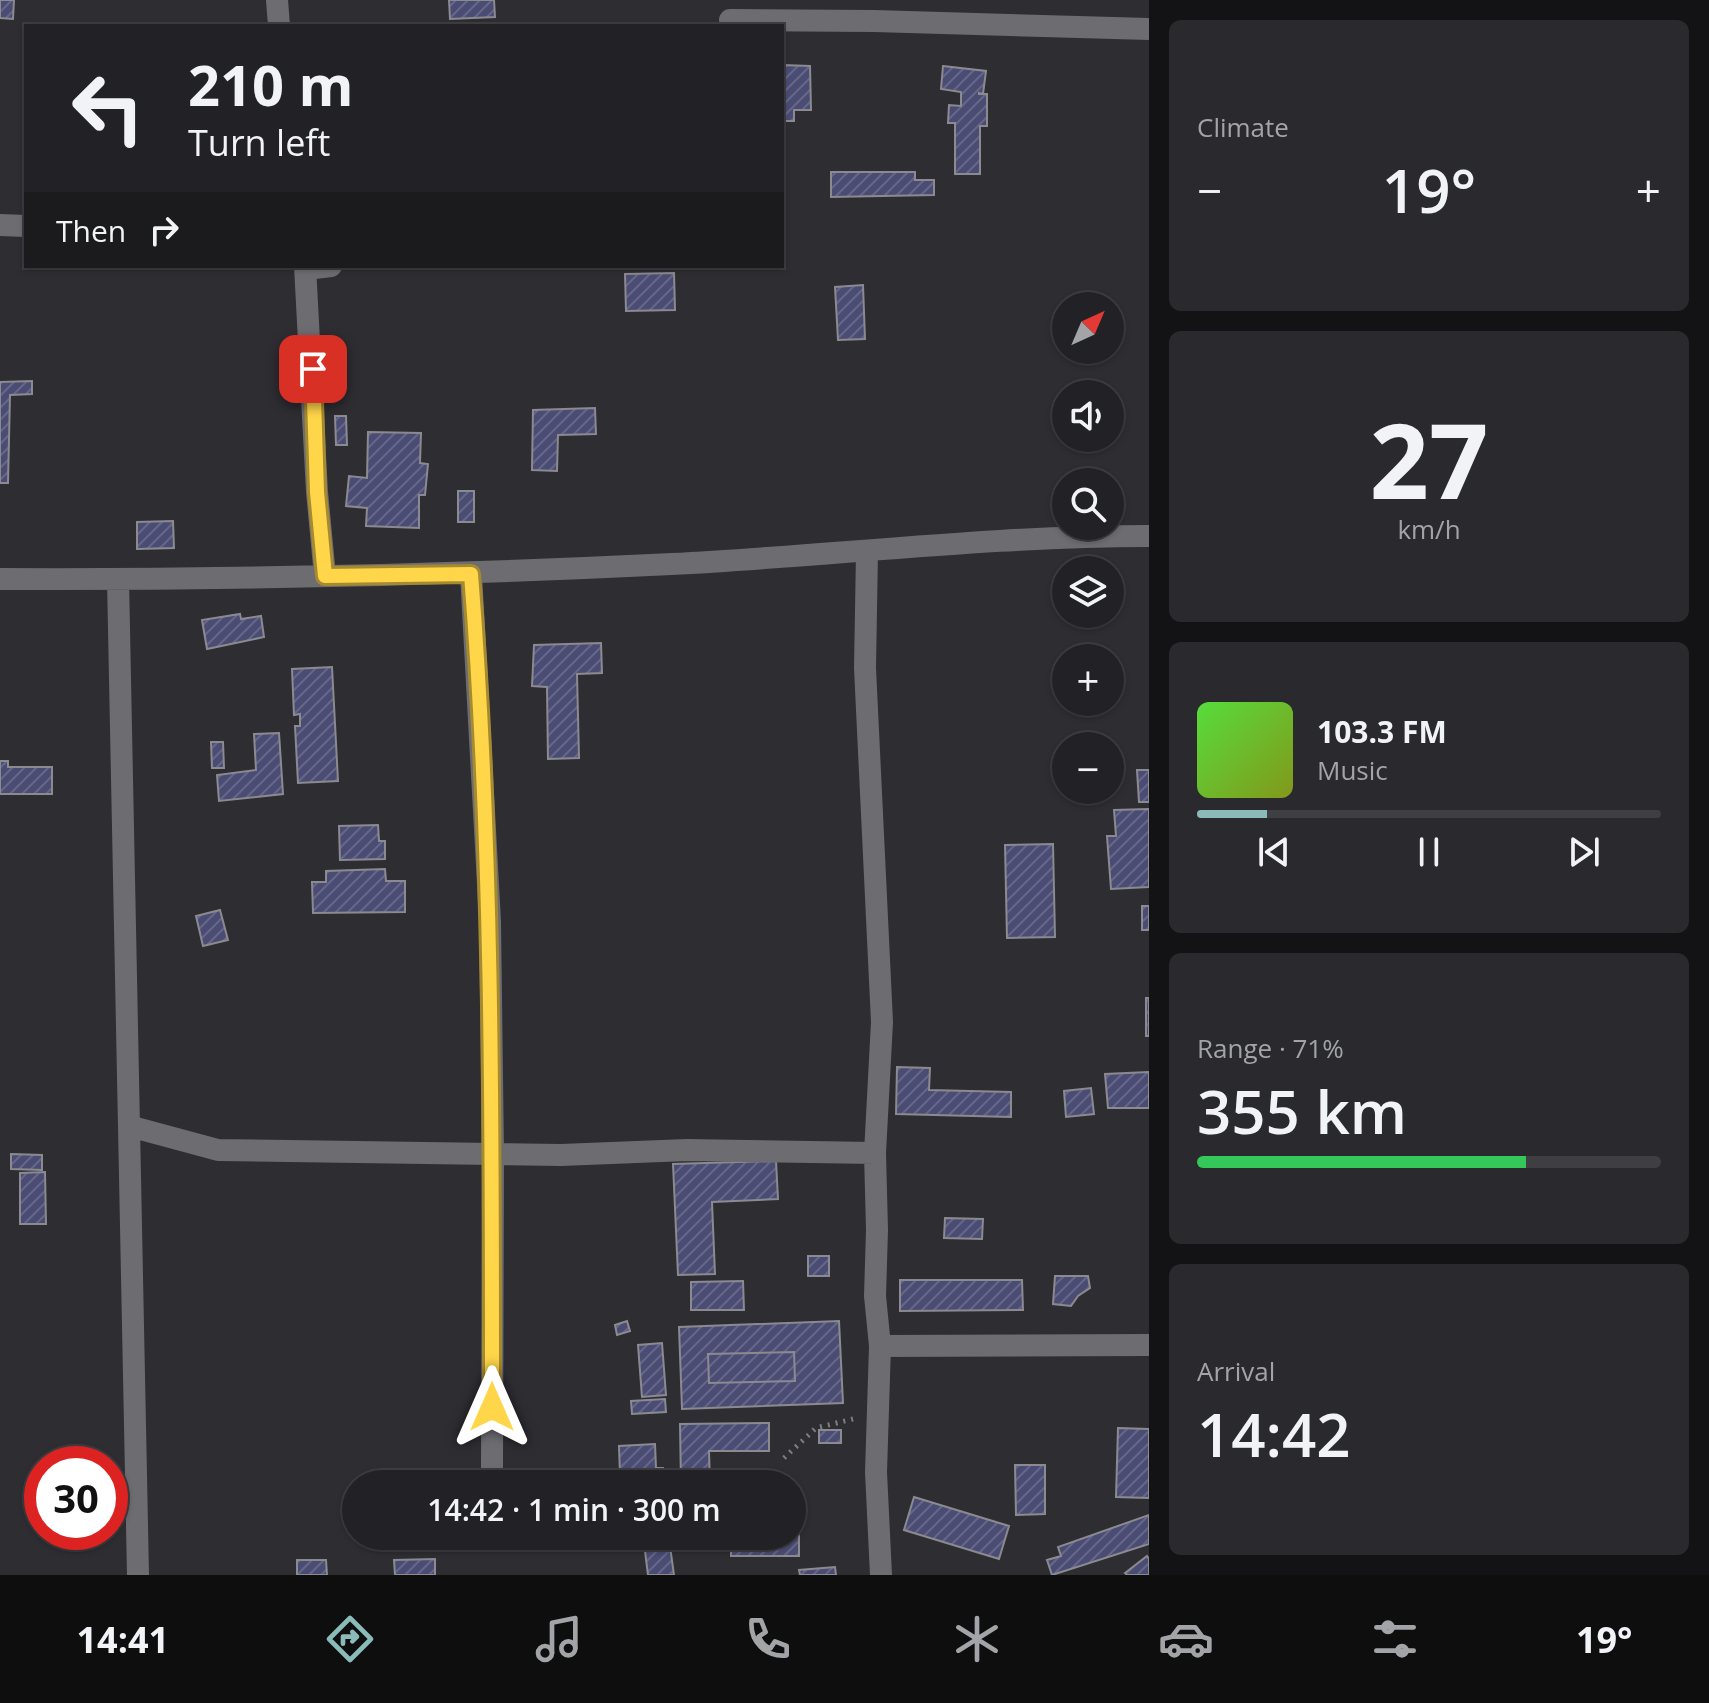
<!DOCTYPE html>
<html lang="en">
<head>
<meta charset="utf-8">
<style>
  body { margin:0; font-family:"Open Sans",sans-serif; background:#2a2a2e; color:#f1f3f6; height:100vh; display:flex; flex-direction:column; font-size:30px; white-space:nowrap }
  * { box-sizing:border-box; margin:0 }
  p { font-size:26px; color:#a2a4a7 }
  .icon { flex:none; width:44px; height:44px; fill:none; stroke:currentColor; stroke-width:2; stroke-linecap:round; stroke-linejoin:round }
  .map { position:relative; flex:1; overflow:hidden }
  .panel { display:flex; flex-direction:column; gap:20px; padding:20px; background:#131315; width:560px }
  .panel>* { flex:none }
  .guide { position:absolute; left:24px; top:24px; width:760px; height:244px; border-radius:0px; box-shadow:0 2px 6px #0004,0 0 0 2px #3f3f43; background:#222226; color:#f1f3f6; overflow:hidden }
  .needle { width:52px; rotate:44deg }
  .controls { position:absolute; left:1052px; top:292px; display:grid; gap:16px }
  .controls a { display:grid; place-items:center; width:72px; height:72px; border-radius:50%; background:#222226; box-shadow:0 2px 6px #0004,0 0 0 2px #3f3f43; font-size:40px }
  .speed { position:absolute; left:24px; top:1446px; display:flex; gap:16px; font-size:40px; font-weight:700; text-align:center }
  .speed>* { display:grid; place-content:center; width:104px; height:104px; border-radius:50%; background:#222226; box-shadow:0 2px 6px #0004,0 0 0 2px #3f3f43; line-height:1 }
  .speed .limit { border:12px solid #d22; background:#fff; color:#111 }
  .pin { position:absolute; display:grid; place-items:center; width:68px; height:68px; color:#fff; margin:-34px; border-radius:16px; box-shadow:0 4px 12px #0006 }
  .me { position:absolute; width:88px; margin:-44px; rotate:0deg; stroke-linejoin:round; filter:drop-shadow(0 0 6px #0008) }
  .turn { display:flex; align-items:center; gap:28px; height:168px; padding:0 32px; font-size:36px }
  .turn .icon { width:104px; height:104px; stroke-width:2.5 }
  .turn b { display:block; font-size:56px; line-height:68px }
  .then { display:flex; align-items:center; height:76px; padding:0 32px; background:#0003; gap:16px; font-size:30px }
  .big { font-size:60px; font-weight:600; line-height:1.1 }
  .panel .widget { flex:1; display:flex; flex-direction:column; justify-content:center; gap:12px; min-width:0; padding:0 28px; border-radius:12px; background:#2a2a2e }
  .panel .dial { align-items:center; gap:0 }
  .dial b { font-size:104px; line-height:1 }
  .song { display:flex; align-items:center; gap:24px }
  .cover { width:96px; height:96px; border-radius:12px; background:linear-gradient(135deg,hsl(110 70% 55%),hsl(70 70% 35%)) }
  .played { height:8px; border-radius:4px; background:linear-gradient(90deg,#8bbbb9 15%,#3f3f43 15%) }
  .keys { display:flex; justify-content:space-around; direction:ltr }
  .heat { display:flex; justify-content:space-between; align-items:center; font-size:44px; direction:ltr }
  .charge { height:12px; border-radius:6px; background:linear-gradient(90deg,#34c759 71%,#3f3f43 0) }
  .trip { position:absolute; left:342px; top:1470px; width:464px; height:80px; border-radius:40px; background:#222226; box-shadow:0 2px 6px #0004,0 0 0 2px #3f3f43; font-weight:600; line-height:80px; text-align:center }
  .tab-bar { display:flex; height:128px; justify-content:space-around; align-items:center; background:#0e0e0f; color:#a2a4a7 }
  .tab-bar .icon { width:56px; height:56px }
  .tab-bar .current { color:#8bbbb9 }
  .tab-bar b { font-size:36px; color:#f1f3f6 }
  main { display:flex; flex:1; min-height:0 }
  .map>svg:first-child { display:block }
</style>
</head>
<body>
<main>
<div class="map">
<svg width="1149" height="1575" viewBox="0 0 1149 1575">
  <defs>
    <pattern id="building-hatch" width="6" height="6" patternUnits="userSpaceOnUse" patternTransform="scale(2)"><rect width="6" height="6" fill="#4b4c74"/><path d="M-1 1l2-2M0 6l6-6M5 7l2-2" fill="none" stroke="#656688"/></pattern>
  </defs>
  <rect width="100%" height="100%" fill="#2d2d32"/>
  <path fill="url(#building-hatch)" stroke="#8a8a90" stroke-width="2" fill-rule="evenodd" d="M0 0H14L13 19 0 18Z
    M449 0H494L495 17 450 19Z
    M782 65 810 66 811 110H794V121H782V101H784L782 98Z
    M943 66 986 71 983 94 979 93V94H987V126H980V174H955V123H948L949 105 961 106V92L941 89Z
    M831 172H915V180H934V195L831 197Z
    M674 273 675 310 626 311 625 274Z
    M863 285 865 339 838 340 835 287Z
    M32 381V394L10 395 8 483H0V382Z
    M595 408 596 434 558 435 557 471 532 470 533 410Z
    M335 416H346L347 445H336Z
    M368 432 421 433 420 463 428 464 425 495H419V528L366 526 367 508 346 506 349 476 367 478Z
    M458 491H474V522H458Z
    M173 521 174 548 137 549V522Z
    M240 614 241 619 261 616 264 637 207 649 202 620Z
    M601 643 602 673 577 674 579 758 548 759 547 687 532 686 534 645Z
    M332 667 338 781 298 783 295 726H300V714L294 715 292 669Z
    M279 733 283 794 219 801 217 775 256 770 254 734Z
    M211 742H223L224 768H212Z
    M0 761H8V767H52V794H0Z
    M1137 770H1149V802H1139Z
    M1149 809V887L1111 889 1107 836H1116L1114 810Z
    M378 825 379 841H385V859L340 860 339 826Z
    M1053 844 1055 937 1007 938 1005 845Z
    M385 869 386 881H405V912L313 913 312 882H326V871Z
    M1142 906H1149V930H1142Z
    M220 910 228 940 203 946 196 916Z
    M1146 998H1149V1036H1146Z
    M897 1067 930 1068 929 1090 1011 1092V1117L896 1114Z
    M1149 1072V1108H1108L1105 1074Z
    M1091 1088 1094 1114 1066 1117 1064 1091Z
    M11 1154 42 1155V1170L11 1169Z
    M776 1161 778 1199 712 1202 715 1274 678 1275 673 1164Z
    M45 1172 46 1224H20V1173Z
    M945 1218 983 1219 982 1239 944 1238Z
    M808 1256H829V1276H808Z
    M1055 1276H1088L1090 1288 1078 1296 1071 1306 1053 1304Z
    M900 1280H1022L1023 1310 900 1311Z
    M743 1281 744 1310H691V1282Z
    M627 1321 630 1331 617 1335 615 1325Z
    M839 1321 843 1403 682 1409 679 1327ZM794 1352 795 1381 709 1383 708 1354Z
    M662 1343 666 1395 642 1397 638 1345Z
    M794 1352 795 1381 709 1383 708 1354Z
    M665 1399 666 1412 632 1414 631 1401Z
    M769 1423V1451H709L710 1484H681L680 1424Z
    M1118 1428 1149 1429V1498L1116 1497Z
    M819 1430H841V1443H819Z
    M655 1444 656 1468H663L664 1484H625V1474H620L619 1446Z
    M1015 1465H1045V1514L1016 1515Z
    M792 1486H794L795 1514H792Z
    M914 1497 1009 1526 999 1559 904 1530Z
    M1149 1515V1544L1052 1575 1047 1560 1061 1556 1058 1547Z
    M792 1529H799V1556H731V1536H792Z
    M669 1539 674 1575H648L644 1543Z
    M1147 1556 1149 1559V1575H1127L1125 1573Z
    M435 1559V1575H395L394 1560Z
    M297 1560H326L327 1575H297Z
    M835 1567 836 1575H800L799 1570Z"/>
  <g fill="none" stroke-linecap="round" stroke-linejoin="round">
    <path stroke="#7e7e82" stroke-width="5" stroke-dasharray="2 6" stroke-linecap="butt" d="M784 1458 816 1428 857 1418"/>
    <path stroke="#6c6c71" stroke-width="22" d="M277 0 279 26
      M730 20 874 21 1149 29
      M0 225 26 226
      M305 266 317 492 325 576
      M306 269 331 266
      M867 552 865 668 882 1022 875 1153 877 1230 875 1296 880 1346 876 1472 881 1575
      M471 574 490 921 493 1153 492 1468
      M0 579C224 580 448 575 672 564 831 556 990 536 1149 536
      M118 579 138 1575
      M129 1126 218 1150 561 1155 687 1150 875 1153
      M880 1346 1149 1345"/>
  </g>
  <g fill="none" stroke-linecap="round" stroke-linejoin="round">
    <g stroke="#a68a30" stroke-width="20">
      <path id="route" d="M313 369 317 492 325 576 471 574C493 851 492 1129 492 1407"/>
    </g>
    <use href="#route" stroke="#ffd54a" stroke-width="14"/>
  </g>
</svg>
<div class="controls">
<a><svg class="needle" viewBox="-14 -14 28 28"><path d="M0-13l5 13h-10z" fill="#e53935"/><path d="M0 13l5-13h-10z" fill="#a2a4a7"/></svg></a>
<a><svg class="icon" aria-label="sound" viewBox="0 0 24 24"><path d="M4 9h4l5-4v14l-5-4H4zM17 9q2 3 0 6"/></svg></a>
<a><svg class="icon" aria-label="search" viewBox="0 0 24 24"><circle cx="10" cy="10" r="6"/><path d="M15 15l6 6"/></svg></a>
<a><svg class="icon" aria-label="layers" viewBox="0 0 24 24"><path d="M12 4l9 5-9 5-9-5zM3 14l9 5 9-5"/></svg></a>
<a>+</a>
<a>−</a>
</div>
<div class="speed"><div class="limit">30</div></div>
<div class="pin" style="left:313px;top:369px;background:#d93025"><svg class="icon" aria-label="arrive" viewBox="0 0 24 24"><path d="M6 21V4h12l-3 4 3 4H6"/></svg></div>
<svg class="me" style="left:492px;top:1407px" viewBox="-20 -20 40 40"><path d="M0-17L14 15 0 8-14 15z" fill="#ffd54a" stroke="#fff" stroke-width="4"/></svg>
<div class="trip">14:42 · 1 min · 300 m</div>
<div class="guide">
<div class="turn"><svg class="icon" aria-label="left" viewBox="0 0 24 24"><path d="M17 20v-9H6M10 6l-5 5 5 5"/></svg><div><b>210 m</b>Turn left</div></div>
<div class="then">Then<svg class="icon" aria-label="right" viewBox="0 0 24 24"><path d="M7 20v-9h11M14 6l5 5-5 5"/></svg></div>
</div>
</div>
<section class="panel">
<div class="widget"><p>Climate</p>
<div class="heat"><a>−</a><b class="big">19°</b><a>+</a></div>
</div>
<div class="widget dial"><b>27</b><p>km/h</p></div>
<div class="widget">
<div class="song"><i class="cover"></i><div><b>103.3 FM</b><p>Music</p></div></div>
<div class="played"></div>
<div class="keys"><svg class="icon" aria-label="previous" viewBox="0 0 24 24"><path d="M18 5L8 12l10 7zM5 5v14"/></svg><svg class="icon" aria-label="pause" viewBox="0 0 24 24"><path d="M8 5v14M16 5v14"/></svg><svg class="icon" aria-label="next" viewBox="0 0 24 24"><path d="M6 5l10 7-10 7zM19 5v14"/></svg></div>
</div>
<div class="widget"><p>Range · 71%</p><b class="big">355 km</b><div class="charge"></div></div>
<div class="widget"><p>Arrival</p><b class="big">14:42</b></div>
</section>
</main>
<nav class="tab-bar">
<b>14:41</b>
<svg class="icon current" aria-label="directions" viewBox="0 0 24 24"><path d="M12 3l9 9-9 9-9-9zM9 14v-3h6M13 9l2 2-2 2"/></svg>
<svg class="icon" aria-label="music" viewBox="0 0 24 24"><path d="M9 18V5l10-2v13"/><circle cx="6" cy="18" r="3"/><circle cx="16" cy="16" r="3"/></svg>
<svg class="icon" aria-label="phone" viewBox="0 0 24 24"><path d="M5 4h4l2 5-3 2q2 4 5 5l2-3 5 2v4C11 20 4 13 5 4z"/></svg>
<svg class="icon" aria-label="climate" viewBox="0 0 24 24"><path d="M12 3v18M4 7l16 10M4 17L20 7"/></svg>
<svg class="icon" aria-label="car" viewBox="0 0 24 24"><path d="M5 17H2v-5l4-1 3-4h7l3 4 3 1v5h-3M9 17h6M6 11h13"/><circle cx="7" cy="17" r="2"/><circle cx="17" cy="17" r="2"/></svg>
<svg class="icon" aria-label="filters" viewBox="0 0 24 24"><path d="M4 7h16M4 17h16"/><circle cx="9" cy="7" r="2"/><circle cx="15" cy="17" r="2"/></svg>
<b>19°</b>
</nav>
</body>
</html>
